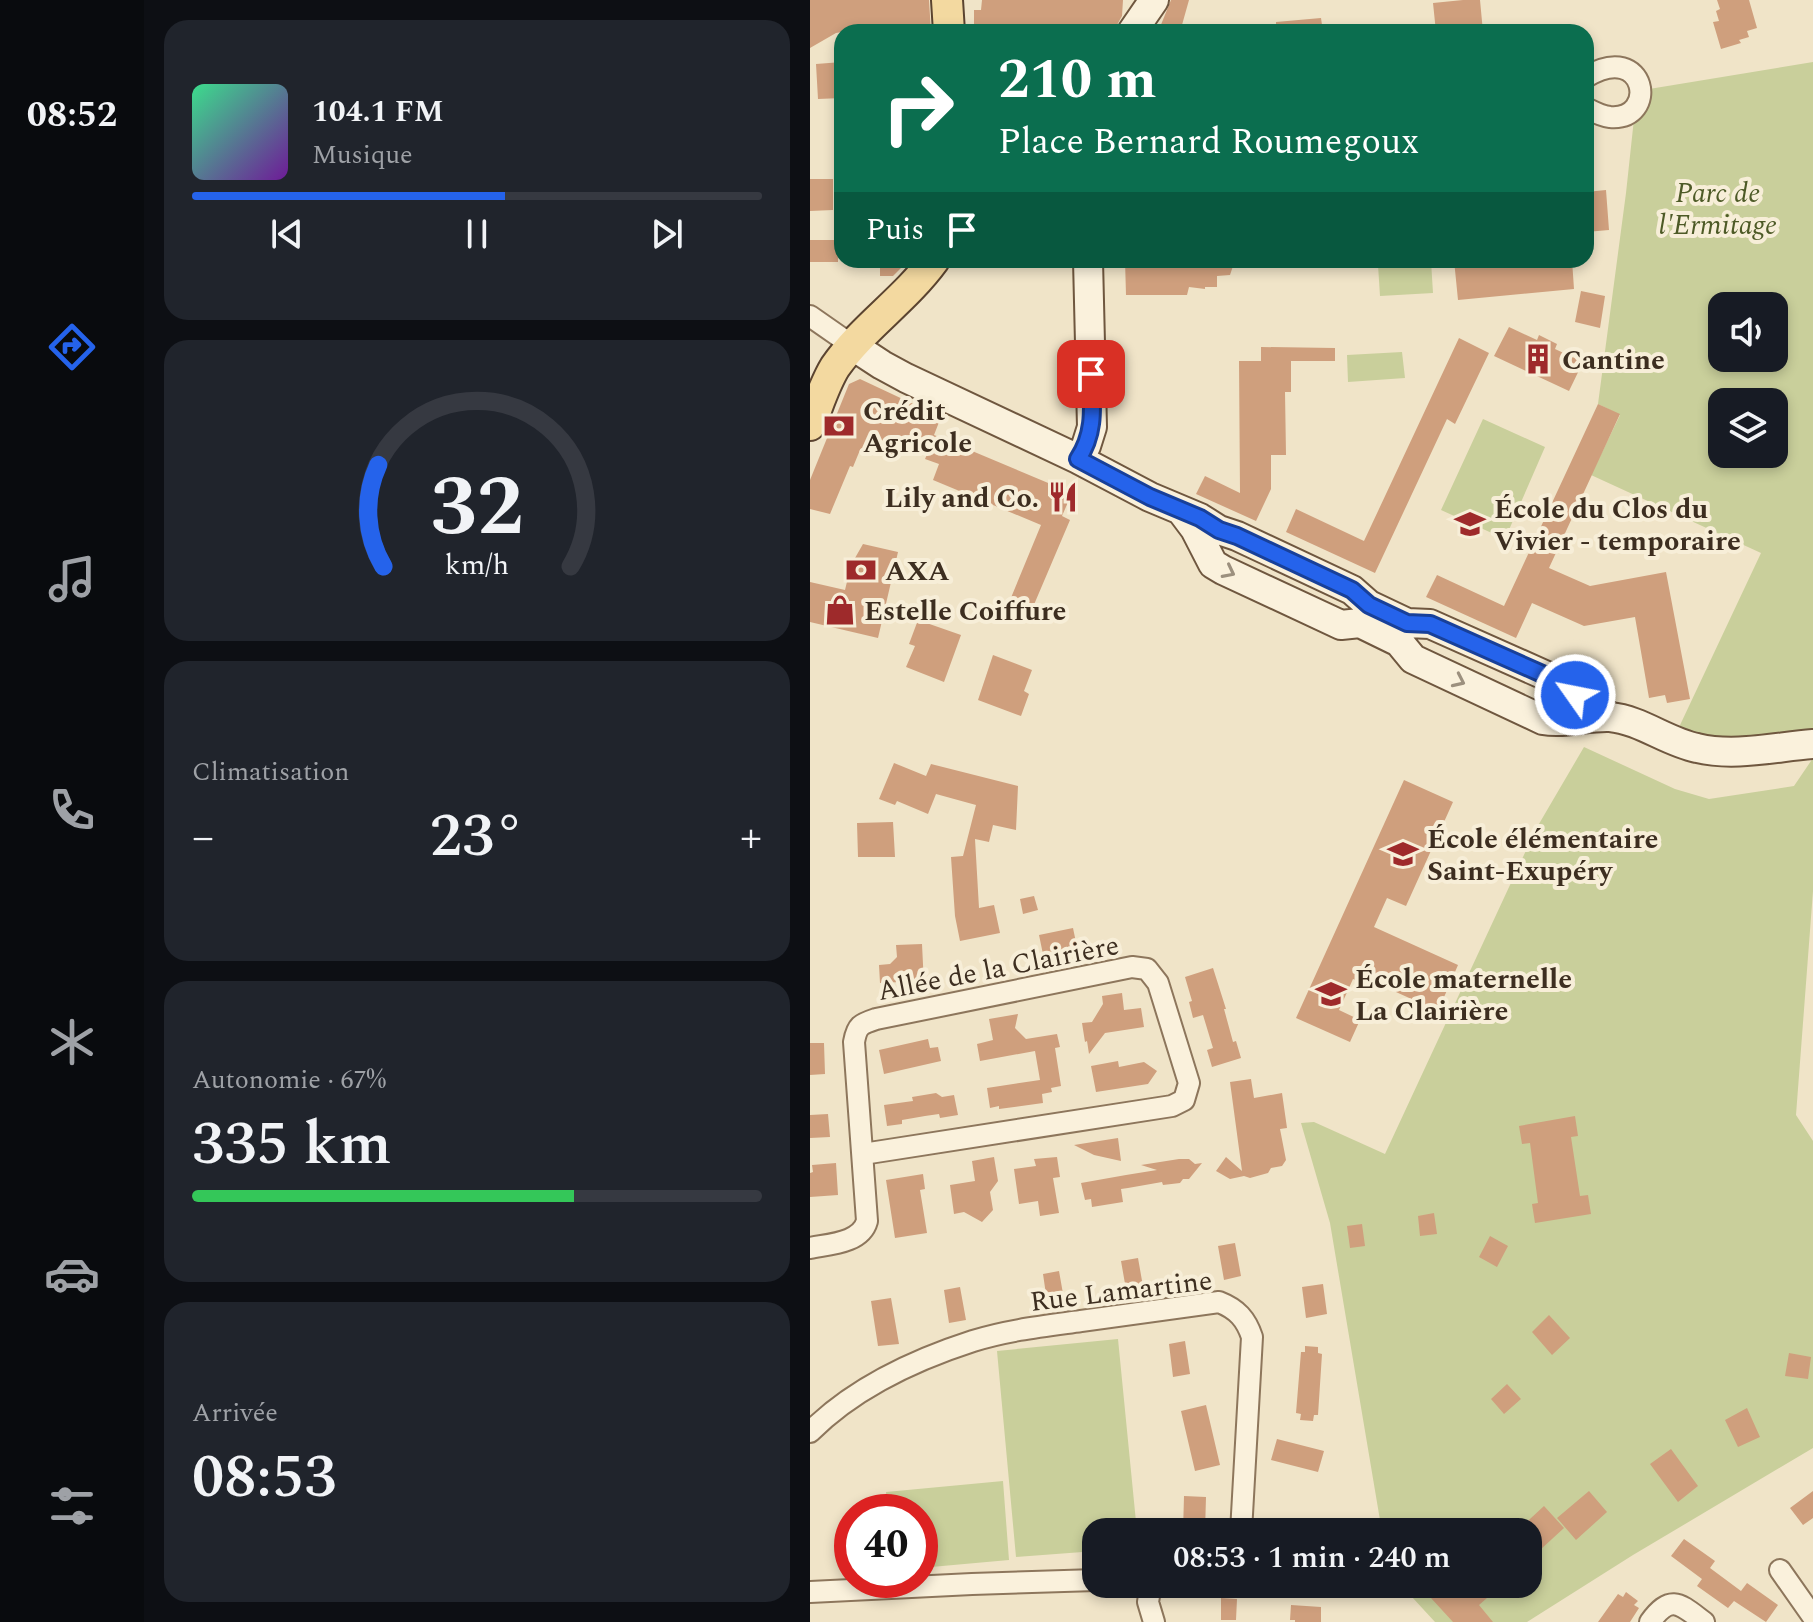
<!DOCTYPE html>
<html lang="fr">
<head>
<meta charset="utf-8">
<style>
  body { margin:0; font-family:Spectral,serif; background:#20242c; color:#f1f3f6; height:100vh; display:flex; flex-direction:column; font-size:30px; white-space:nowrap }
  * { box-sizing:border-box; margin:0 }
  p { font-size:26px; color:#9ea1a6 }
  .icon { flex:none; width:44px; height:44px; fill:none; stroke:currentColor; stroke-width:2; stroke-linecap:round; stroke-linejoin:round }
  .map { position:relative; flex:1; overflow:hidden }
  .panel { display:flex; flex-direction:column; gap:20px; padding:20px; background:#0d0f14; width:666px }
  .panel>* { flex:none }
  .banner { position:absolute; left:24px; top:24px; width:760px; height:244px; border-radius:24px; box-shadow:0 4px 12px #0003; background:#0b6e4f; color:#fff; overflow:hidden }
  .buttons { position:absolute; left:898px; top:292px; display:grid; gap:16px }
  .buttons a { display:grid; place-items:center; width:80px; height:80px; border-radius:16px; background:#171b24; box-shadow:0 4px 12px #0003; font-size:40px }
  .speed { position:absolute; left:24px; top:1494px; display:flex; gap:16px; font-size:40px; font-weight:700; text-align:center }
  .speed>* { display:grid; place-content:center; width:104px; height:104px; border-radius:50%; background:#171b24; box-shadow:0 4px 12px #0003; line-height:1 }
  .speed .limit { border:12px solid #d22; background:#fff; color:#111 }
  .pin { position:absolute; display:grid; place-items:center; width:68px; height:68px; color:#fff; margin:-34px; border-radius:16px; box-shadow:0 4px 12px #0006 }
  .me { position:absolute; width:88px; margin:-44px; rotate:303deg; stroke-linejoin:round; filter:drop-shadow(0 0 6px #0008) }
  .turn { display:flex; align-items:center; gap:28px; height:168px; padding:0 32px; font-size:36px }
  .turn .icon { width:104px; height:104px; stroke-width:2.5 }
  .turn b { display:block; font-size:56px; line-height:68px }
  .then { display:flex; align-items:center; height:76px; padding:0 32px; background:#0003; gap:16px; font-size:30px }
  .big { font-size:60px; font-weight:600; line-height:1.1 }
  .panel .tile { flex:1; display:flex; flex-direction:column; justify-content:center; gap:12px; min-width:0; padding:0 28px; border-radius:24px; background:#20242c }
  .panel .dial { align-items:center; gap:0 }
  .dial svg { height:208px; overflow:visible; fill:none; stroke:#363941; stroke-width:7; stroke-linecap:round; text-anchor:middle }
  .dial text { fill:#f1f3f6; stroke:none }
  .song { display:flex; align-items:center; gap:24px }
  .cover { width:96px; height:96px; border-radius:12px; background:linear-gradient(135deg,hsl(150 70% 55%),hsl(280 70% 35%)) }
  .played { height:8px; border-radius:4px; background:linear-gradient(90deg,#2563eb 55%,#363941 55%) }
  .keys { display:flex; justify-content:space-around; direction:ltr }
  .heat { display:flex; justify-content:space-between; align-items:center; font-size:44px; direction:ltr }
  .charge { height:12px; border-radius:6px; background:linear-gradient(90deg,#34c759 67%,#363941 0) }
  .trip { position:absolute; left:272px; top:1518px; width:460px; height:80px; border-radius:24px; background:#171b24; box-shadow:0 4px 12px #0003; font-weight:600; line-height:80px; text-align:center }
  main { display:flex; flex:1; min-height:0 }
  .tabs { display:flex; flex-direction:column; width:144px; justify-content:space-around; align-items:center; background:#090b0e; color:#9ea1a6 }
  .tabs .icon { width:56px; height:56px }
  .tabs .current { color:#2563eb }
  .tabs b { font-size:36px; color:#f1f3f6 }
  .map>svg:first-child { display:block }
</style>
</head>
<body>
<main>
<nav class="tabs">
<b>08:52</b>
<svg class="icon current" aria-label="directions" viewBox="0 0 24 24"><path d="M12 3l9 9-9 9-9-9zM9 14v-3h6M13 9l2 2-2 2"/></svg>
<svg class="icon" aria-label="music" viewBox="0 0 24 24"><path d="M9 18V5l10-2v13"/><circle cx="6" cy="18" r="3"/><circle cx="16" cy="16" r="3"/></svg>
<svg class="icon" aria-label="phone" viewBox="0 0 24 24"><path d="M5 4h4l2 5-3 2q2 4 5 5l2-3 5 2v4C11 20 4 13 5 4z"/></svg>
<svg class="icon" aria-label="climate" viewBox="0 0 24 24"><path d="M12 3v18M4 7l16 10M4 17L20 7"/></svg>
<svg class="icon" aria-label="car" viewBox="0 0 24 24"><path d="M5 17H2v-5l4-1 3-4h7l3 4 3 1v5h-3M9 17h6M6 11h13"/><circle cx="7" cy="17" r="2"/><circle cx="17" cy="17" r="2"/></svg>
<svg class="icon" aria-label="filters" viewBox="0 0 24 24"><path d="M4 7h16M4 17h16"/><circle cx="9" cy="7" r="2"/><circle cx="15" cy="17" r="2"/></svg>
</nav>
<section class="panel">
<div class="tile">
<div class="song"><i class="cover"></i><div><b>104.1 FM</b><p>Musique</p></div></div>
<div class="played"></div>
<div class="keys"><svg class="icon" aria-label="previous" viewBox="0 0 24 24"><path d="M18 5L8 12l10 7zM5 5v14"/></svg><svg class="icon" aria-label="pause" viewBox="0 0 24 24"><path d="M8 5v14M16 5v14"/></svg><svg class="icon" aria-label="next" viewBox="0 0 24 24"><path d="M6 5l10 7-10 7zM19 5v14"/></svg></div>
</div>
<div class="tile dial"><svg viewBox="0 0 100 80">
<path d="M14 69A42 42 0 1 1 86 69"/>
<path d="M14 69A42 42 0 0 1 12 30" stroke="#2563eb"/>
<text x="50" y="56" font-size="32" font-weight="700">32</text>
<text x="50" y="72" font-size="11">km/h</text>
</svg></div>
<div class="tile"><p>Climatisation</p>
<div class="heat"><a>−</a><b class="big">23°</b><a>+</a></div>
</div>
<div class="tile"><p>Autonomie · 67%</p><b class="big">335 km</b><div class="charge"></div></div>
<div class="tile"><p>Arrivée</p><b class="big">08:53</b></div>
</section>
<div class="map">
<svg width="1003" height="1622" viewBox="0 0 1003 1622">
  <rect width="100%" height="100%" fill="#f0e4c8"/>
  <path fill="#c9cf9b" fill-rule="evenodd" d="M1003 62V744L863 740 951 553 781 475 810 415 788 404 816 193 827 91ZM912 306H964V358H912ZM912 402H964V454H912Z
    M621 261 623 293 570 296 568 265Z
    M592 352 595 378 538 382 537 355Z
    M673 419 735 447 695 539 631 510Z
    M774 747 865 789 899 799 984 786 1003 758V891L986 1115 1003 1141V1448L823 1555 717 1622H625L590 1584H718V1532H572L520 1223 491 1123 504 1122 575 1154 726 829Z
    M308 1339 327 1532H286V1551L206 1557 187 1351Z
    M193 1481 199 1560 110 1568V1512H78L76 1492Z"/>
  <path fill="#cf9f7d" d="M0 0H119L121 32H32L26 33 0 48Z
    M172 0H313L312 16 308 23 305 32H170V25L164 24V10H171Z
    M361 0H379L370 32H348Z
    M653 0H670L673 32H626L623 3Z
    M907 0H939L947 28 937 31 939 37 929 40 931 43 911 49 903 22 909 21 906 11 910 9Z
    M511 18 513 32H466V22Z
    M32 62V98L8 99 6 64Z
    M0 179H23V210L0 211Z
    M796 190 799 230 776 232V192Z
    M0 240H28V262H0Z
    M70 260H99L83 276H70Z
    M315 260H425L420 275 407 276V287H395V289L379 287 377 295H316Z
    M644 260H762L764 289 648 300Z
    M771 291 795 296 790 328 765 322Z
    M699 327 727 340 729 335 747 344 745 349 773 362 759 391 684 356Z
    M649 338 679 353 645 424 637 419 565 573 476 532 486 509 554 541Z
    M451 347 525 348V361H481V392H475L476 455H461V489L446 521 386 494 395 476 430 493 429 361H451Z
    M50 379 131 417 124 435 262 493 252 516 260 520 220 614 198 605 231 525 123 480 129 464 115 459 120 448 95 437 85 461 53 449 52 451 50 450 43 467 40 466 20 514 0 509V480L39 384Z
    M788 404 810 414 739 568 780 586 856 572 880 699 857 703 855 695 839 698 825 617 774 626 722 603 706 638 616 597 627 575 694 606Z
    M53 544 88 552 68 638 0 622V582L35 590 41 565Z
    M108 620 151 635 134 682 96 667 105 646 99 644Z
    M183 655 222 670 214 691 219 694 211 716 168 700Z
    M84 763 116 776 121 764 208 786 206 830 183 825 179 842 165 839 169 908 184 905 190 933 150 941 145 916 141 857 153 856 166 805 126 794 118 814 87 801 85 805 69 799Z
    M594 780 643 802 596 906 577 898 564 927 648 965 628 1011 555 978 553 983 543 979 529 1010 550 1020 540 1042 486 1018Z
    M83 822 85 857H48L47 823Z
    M224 896 228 910 213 914 210 899Z
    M263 928 268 952 234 959 229 935Z
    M112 944 114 985 91 986V982L70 983 69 965 80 964 87 957 86 945Z
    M403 968 416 1009H414L423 1042 426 1041 431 1058 402 1067 397 1050 403 1048 393 1015 383 1018 379 1002 382 1001 375 977Z
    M312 993 314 1010 331 1008 334 1027 295 1033 279 1054 277 1041 275 1042 272 1023 282 1022 293 1004 292 996Z
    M208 1014 205 1028 216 1039 247 1034 250 1047 245 1048 251 1086 241 1088 242 1092 232 1094 233 1103 189 1109V1106L180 1108 177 1088 230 1080 225 1051 170 1061 167 1044 183 1040 179 1019Z
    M118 1039 120 1048 128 1047 131 1061 74 1074 69 1050Z
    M0 1043H14L15 1074 0 1075Z
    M308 1061 309 1067 334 1062 347 1071 338 1084 286 1092 281 1066Z
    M441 1079 444 1098 472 1093 477 1128 470 1129 476 1160 472 1166 461 1168 458 1173 440 1178 434 1176 420 1179 406 1171 416 1157 432 1171 420 1082Z
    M126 1093 132 1097 144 1095 148 1115 130 1118 129 1114 115 1116 92 1120V1124L77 1126 74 1105 103 1101 102 1097Z
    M18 1114 20 1137 0 1138V1115Z
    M765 1116 768 1136 761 1137 770 1196 778 1195 781 1214 725 1223 722 1204 728 1203 720 1143 712 1144 709 1126Z
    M308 1138 311 1161 284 1155 264 1145Z
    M184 1157 188 1181 180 1192 183 1210 172 1222 154 1212 144 1214 140 1185 165 1181 162 1161Z
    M247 1157 250 1177 243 1178 249 1213 230 1216 228 1201 209 1204 204 1169 226 1166 224 1159Z
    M369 1159H379L385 1164 392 1163 379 1179H373L370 1183 353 1185 352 1182 318 1188 316 1175 347 1170 331 1165Z
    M26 1163 28 1195 0 1197V1173L3 1172 2 1165Z
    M113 1174 115 1189 110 1190 117 1233 85 1238 76 1180Z
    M316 1175 318 1188 311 1189 313 1202 282 1207 281 1199 275 1200 271 1183Z
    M624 1213 627 1234 610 1236 608 1216Z
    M552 1224 555 1246 540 1248 537 1226Z
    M680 1236 698 1246 687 1267 669 1257Z
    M425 1243 431 1276 414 1280 408 1246Z
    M328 1258 334 1292 317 1295 311 1261Z
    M249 1271 255 1305 238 1308 233 1274Z
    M513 1284 517 1314 496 1318 492 1287Z
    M150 1287 156 1320 139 1323 134 1290Z
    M81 1298 89 1344 68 1346 61 1301Z
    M739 1315 760 1338 742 1355 722 1332Z
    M375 1341 380 1374 363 1377 359 1344Z
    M495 1346 508 1347V1353L512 1354 508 1415H504L503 1421 490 1420 491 1414 486 1413 491 1352H495Z
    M979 1353 1001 1357 998 1379 975 1376Z
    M697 1384 711 1399 694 1414 681 1399Z
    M396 1405 410 1465 385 1471 371 1411Z
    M937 1408 950 1437 928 1447 915 1420Z
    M467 1439 514 1451 508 1472 461 1460Z
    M861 1449 888 1486 868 1502 840 1464Z
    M779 1491 797 1512 766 1540 747 1518Z
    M1003 1491V1518L993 1525 980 1508Z
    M374 1496 396 1497 395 1532H373Z
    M734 1506 754 1528 718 1561V1532H706Z
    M874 1539 905 1561 900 1568 931 1591 937 1583 968 1605 956 1622 924 1601 918 1608 887 1586 892 1579 861 1556Z
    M636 1584H693L669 1605 683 1622H643L621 1598Z
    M816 1592 828 1601 824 1605 829 1608 820 1622H788L808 1594 813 1597Z
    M411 1598 427 1599 426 1620H411Z
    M481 1605 511 1607V1622H485V1620H480Z"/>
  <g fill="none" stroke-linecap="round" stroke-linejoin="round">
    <g stroke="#8d765c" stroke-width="24">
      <path id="street" d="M776 77C837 40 849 121 800 117 791 116 784 112 776 108
        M0 316 43 346
        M0 1248C20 1244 51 1243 57 1221L44 1042C47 1025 51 1024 66 1019L322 967 337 969 348 983 379 1083 374 1100 362 1106 53 1154
        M0 1432C44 1388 104 1360 163 1341 198 1330 235 1326 271 1321 317 1315 363 1308 409 1302 427 1309 436 1319 442 1337L431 1532
        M970 1570 1003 1617
        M341 1584 338 1602 344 1622
        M0 1592 162 1584 286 1580
        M840 1622C861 1593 870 1604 894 1622"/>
    </g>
    <g stroke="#6f573f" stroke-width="32">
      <path id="secondary" d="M322 32 344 0
        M43 346 72 365 96 378 268 459 340 497 390 518 409 530 427 536 542 590 559 605 597 623 620 624 748 681 772 701 801 717
        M268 459 276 446 282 427 278 260
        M373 513 385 529 403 564 413 570 531 625 550 623 589 642 603 659 733 720C755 724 777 716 800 717 831 720 857 742 887 748 924 757 965 747 1003 744"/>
    </g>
    <g stroke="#5b4430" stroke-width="34">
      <path id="primary" d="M137 0 139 32
        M0 425C8 406 14 385 25 367 53 327 95 300 124 260"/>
    </g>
    <use href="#street" stroke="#faf1dc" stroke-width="20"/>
    <use href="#secondary" stroke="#faf1dc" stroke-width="28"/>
    <use href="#primary" stroke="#f3d9a0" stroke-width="30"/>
  </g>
  <defs><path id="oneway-chevron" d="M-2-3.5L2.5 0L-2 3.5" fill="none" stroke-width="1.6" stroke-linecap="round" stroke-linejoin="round" transform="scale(2)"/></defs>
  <g stroke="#9c907e">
    <use href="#oneway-chevron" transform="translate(419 572) rotate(27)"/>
    <use href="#oneway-chevron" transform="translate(649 681) rotate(25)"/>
  </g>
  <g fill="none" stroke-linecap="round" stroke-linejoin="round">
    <g stroke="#184099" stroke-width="20">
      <path id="route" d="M281 374C282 405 286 432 268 459L340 497 390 518 409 530 427 536 542 590 559 605 597 623 620 624 748 681 765 695"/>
    </g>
    <use href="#route" stroke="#2563eb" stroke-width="14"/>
  </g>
  <defs>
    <g id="building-bare" transform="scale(2.4)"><path d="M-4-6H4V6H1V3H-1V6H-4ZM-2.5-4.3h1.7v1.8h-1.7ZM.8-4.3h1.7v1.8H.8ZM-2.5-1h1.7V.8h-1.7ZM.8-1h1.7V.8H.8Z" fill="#9e2a2b" stroke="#f7eed8" stroke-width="2.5" paint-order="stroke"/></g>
    <g id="bank-bare" transform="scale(2.4)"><path d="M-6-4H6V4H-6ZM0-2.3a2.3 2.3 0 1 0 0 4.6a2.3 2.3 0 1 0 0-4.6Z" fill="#9e2a2b" stroke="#f7eed8" stroke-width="2.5" paint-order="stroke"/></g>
    <g id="restaurant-bare" transform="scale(2.4)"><path d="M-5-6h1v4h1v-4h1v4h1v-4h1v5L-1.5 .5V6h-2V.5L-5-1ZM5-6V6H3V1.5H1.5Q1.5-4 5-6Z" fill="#9e2a2b" stroke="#f7eed8" stroke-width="2.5" paint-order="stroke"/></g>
    <g id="school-bare" transform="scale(2.4)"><path d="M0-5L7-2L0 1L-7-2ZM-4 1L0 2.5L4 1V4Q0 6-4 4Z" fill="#9e2a2b" stroke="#f7eed8" stroke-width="2.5" paint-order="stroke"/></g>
    <g id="shop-bare" transform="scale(2.4)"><path d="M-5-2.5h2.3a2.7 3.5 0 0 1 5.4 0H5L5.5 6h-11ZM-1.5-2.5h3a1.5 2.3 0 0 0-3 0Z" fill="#9e2a2b" stroke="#f7eed8" stroke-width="2.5" paint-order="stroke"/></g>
  </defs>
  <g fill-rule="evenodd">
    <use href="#building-bare" x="728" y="359"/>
    <use href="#bank-bare" x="29" y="426"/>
    <use href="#restaurant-bare" x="253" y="497"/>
    <use href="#school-bare" x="660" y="524"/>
    <use href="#bank-bare" x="51" y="570"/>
    <use href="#shop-bare" x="30" y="610"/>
    <use href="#school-bare" x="593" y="854"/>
    <use href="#school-bare" x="521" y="994"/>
  </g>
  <g text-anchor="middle" stroke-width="8" stroke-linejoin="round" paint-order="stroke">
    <g font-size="28" font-style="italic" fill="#4d5a26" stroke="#f7eed8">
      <text x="908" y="202">Parc de<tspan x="908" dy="32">l'Ermitage</tspan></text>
    </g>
    <g font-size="28" font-weight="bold" fill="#3d2e20" stroke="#f7eed8" text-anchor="start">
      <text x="752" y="369">Cantine</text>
      <text x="53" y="420">Crédit<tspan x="53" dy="32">Agricole</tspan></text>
      <text x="229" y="507" text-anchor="end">Lily and Co.</text>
      <text x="684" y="518">École du Clos du<tspan x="684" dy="32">Vivier - temporaire</tspan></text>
      <text x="75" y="580">AXA</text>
      <text x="54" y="620">Estelle Coiffure</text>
      <text x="617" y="848">École élémentaire<tspan x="617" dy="32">Saint-Exupéry</tspan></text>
      <text x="545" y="988">École maternelle<tspan x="545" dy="32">La Clairière</tspan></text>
    </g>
    <g font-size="28" fill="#3d2e20" stroke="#f7eed8">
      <text transform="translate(188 967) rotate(-11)" y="10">Allée de la Clairière</text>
      <text transform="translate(311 1290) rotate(-7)" y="10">Rue Lamartine</text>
    </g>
  </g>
</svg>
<div class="buttons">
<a><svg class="icon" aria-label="sound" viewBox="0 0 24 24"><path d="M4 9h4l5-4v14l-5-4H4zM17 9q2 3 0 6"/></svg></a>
<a><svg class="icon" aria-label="layers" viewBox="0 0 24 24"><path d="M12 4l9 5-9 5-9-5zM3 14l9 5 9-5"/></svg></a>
</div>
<div class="speed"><div class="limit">40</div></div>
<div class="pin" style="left:281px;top:374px;background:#d93025"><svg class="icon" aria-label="arrive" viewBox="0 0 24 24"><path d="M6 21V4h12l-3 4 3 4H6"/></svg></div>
<svg class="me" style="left:765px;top:695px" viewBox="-20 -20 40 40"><circle r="17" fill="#2563eb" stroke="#fff" stroke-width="3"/><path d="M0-11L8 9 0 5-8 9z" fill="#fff"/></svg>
<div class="trip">08:53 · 1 min · 240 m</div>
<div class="banner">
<div class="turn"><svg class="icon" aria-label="right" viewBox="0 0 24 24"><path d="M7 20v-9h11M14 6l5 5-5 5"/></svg><div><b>210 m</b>Place Bernard Roumegoux</div></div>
<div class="then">Puis<svg class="icon" aria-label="arrive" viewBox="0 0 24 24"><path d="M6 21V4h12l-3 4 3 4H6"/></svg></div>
</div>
</div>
</main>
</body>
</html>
